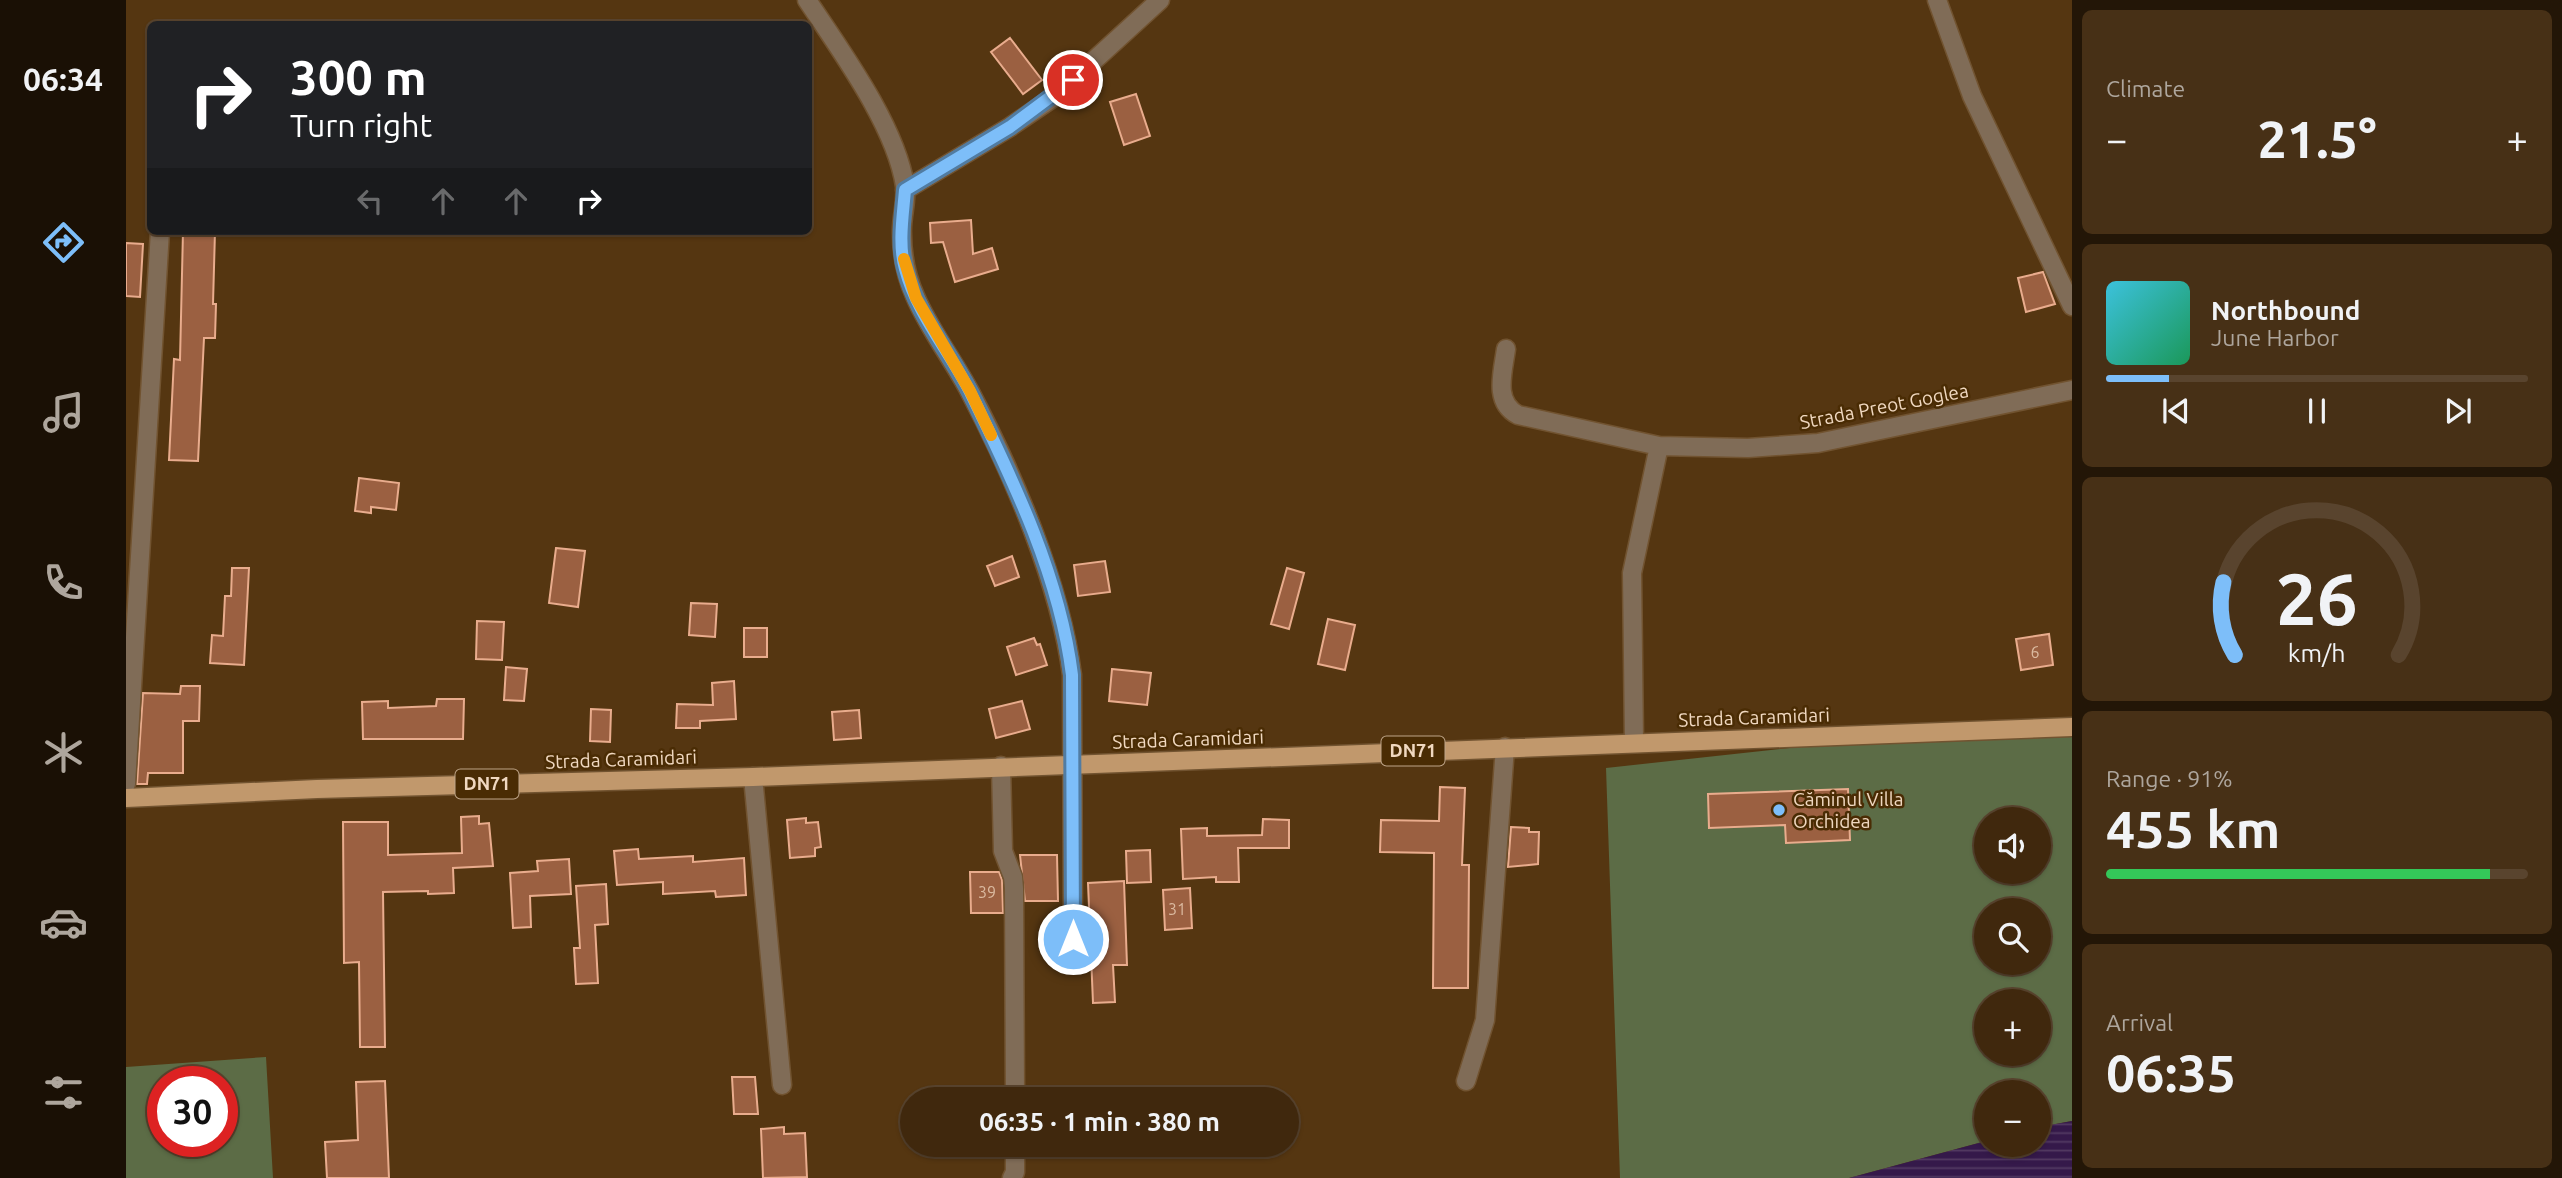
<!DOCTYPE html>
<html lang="en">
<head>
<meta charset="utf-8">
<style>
  body { margin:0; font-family:Ubuntu,sans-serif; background:#473016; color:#f1f3f6; height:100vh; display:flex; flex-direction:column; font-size:26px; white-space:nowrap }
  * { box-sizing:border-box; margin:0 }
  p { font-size:23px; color:#aea69d }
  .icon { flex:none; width:38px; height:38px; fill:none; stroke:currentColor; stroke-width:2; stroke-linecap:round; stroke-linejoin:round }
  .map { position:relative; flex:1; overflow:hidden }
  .side { display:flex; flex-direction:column; gap:10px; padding:10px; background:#231607; width:490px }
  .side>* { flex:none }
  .guide { position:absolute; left:21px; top:21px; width:665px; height:214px; border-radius:10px; box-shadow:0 2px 5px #0004,0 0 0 2px #59442e; background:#202124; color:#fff; overflow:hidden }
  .fabs { position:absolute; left:1848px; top:807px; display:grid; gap:14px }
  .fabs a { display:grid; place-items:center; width:77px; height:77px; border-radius:50%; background:#40280d; box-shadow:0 2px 5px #0004,0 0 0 2px #59442e; font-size:35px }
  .speed { position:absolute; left:21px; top:1066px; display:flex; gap:14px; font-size:35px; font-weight:700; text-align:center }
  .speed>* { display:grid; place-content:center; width:91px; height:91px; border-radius:50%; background:#40280d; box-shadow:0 2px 5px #0004,0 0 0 2px #59442e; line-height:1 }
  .speed .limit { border:10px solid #d22; background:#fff; color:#111 }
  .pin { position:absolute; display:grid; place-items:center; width:60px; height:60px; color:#fff; margin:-30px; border:4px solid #fff; border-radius:50%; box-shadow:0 2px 7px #0007 }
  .me { position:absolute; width:77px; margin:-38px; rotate:0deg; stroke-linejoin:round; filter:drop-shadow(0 0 5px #0008) }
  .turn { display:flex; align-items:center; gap:24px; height:147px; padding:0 28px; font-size:32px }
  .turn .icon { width:91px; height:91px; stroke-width:2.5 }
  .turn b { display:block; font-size:49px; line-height:60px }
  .lanes { display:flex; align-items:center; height:66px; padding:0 28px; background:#0003; justify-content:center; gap:35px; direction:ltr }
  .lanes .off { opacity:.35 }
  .big { font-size:52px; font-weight:600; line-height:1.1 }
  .side .tile { flex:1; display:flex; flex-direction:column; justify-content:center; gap:10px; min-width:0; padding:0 24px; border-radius:10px; background:#473016 }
  .side .dial { align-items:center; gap:0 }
  .dial svg { height:182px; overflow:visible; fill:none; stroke:#59442e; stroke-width:7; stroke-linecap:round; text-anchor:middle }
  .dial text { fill:#f1f3f6; stroke:none }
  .song { display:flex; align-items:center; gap:21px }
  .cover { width:84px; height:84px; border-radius:10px; background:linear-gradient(135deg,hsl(190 70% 55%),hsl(150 70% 35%)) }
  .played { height:7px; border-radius:4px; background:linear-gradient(90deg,#7dbef9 15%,#59442e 15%) }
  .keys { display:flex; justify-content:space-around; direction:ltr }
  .heat { display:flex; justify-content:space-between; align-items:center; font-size:38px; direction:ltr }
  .charge { height:10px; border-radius:5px; background:linear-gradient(90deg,#34c759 91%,#59442e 0) }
  .trip { position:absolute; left:774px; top:1087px; width:399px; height:70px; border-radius:35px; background:#40280d; box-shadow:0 2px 5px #0004,0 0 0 2px #59442e; font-weight:600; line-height:70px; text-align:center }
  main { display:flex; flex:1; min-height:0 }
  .tabs { display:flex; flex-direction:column; width:126px; justify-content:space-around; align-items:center; background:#1a1005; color:#aea69d }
  .tabs .icon { width:49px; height:49px }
  .tabs .on { color:#7dbef9 }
  .tabs b { font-size:32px; color:#f1f3f6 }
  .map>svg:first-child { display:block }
</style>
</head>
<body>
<main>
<nav class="tabs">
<b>06:34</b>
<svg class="icon on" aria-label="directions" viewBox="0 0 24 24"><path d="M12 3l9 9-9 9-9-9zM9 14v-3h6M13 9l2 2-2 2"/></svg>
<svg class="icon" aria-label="music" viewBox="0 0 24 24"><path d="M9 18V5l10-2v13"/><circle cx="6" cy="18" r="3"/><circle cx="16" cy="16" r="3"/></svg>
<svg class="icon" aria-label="phone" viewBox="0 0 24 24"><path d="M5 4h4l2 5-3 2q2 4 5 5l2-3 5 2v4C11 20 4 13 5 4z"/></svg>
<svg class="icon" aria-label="climate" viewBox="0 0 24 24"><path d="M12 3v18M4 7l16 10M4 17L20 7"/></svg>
<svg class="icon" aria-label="car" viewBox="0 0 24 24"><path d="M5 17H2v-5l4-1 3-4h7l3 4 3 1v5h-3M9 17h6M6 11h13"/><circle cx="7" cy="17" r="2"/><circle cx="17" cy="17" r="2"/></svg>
<svg class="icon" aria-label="filters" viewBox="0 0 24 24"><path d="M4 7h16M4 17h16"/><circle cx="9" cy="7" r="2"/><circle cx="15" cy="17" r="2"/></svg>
</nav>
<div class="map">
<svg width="1946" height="1178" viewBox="0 0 1946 1178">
  <defs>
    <pattern id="water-rules" width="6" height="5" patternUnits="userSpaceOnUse" patternTransform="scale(1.75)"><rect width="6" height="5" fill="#35194a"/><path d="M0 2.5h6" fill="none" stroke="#533a62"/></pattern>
  </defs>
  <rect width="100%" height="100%" fill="#553611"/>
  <path fill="#5c6c46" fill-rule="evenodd" d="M1946 717V1121L1913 1127V1092H1860V1141L1723 1178H1494L1480 768ZM1860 819H1913V872H1860ZM1860 910H1913V962H1860ZM1860 1001H1913V1054H1860Z
    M140 1057 147 1178H0V1067ZM37 1082H96V1141H37Z"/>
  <path fill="url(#water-rules)" d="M1946 1121V1178H1723L1860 1141V1144H1913V1127Z"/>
  <path fill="#9b6041" stroke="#e9ac8d" stroke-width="2" d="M884 38 916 80 897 94 865 52Z
    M1010 94 1024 136 998 145 984 102Z
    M845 220 847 254 866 248 872 269 829 282 817 242 805 243 804 223Z
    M57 231H89L87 304H90L89 338H78L72 461 43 460 48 359 54 360Z
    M0 243 17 244 14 297 0 296Z
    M1917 272 1929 304 1900 312 1892 278Z
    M233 478 273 483 270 510 245 507V513L229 511Z
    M430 548 459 551 452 607 423 603Z
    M886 556 893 577 869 586 861 566Z
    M979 561 984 592 952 596 948 565Z
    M106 568H123L118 665 84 663 86 635 97 636 99 596H105Z
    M1161 568 1178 573 1163 629 1145 624Z
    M565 603 591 604 589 637 563 635Z
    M1202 619 1229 625 1219 670 1192 664Z
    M351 621 378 622 376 660 350 659Z
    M618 628H641V657H618Z
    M1923 634 1927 665 1895 670 1890 639Z
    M908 638 911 645 914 644 921 665 890 675 881 647Z
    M380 667 401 669 398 701 378 700Z
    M986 669 1025 673 1021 705 983 701Z
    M608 681 610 719 574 721V728H550L551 704 587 705 586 683Z
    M55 686H74L73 721H57V773H22L21 784H11L17 693 54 694Z
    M311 699H338L337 739H237L236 702 262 701V708L310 706Z
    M896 701 904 729 870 738 863 709Z
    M465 709 485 710 484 742 464 741Z
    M733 710 735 738 708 740 706 712Z
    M1314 787 1339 788 1336 865H1343L1342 988H1307L1308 853 1254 852 1255 820 1313 821Z
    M1722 789 1724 840 1660 843 1659 825 1583 828 1582 794Z
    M353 816V824L363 823 367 866 327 868 328 893 302 894V891L257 892 259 1047H234L233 962 218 963 217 822H262V855L336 853 335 817Z
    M680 818V823L692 822 695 847 689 848V856L664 858 661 820Z
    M1137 819 1163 820V848H1112L1113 882H1090V877L1057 879 1055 829 1081 828V836L1136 835Z
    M1385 827 1403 828V832H1413L1412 864 1382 867Z
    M512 849 513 859 567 856V862L618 858 620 895 590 897 589 891 537 894V882L491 885 488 851Z
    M1024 850 1025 882 1001 883 1000 851Z
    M894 855H931L932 901H899Z
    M443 859 445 894 404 896 405 927 387 928 384 873 412 871 411 861Z
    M844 872H873L876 880 877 913H845Z
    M998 881 1001 965H987L989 1002 967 1003 962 883Z
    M480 884 482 924 469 925 472 983 450 984 448 948H454L450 886Z
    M1064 888 1066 928 1039 930 1037 890Z
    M606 1077H629L632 1114H608Z
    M259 1081 263 1178H201L199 1142 232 1140 230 1082Z
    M658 1127V1134L679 1133 681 1177 637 1178 635 1129Z
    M846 1144H878V1158H846Z"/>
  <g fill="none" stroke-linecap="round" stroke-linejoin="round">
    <g stroke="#715330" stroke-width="21">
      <path id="minor" d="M681 0C715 51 770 126 779 186 781 202 775 218 776 234 776 256 780 276 789 296 803 329 827 360 844 392 887 474 934 583 946 675L947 939
        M1811 0 1846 96 1946 306
        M779 190 884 127 928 97 1034 0
        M1380 349C1377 372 1367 402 1392 415L1533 446 1622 448 1692 443 1946 390
        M1508 742 1506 573 1533 446
        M875 766 877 851 887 877 888 888 889 1099
        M627 777 656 1085
        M0 784 34 231
        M1340 1081 1359 1020 1379 747
        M886 1178 889 1172V1144"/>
    </g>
    <g stroke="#715330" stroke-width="21">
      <path id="major" d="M0 798 191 789 627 777 1946 727"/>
    </g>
    <use href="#minor" stroke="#806c57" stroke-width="18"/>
    <use href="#major" stroke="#c1986c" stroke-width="18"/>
  </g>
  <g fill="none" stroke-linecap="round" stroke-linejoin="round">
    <g stroke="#517ca2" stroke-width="18">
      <path id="route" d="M947 80 884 127 779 190C777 215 772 244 779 269 791 315 825 353 846 396 889 484 934 578 946 675L947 939"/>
    </g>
    <use href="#route" stroke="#7dbef9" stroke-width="12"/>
    <path stroke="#f59e0b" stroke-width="12" d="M778 259 790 298 844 391 865 435"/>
  </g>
  <circle fill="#7dbef9" stroke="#4a2c04" stroke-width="2.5" cx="1653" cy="810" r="7"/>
  <g text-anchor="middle" stroke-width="5" stroke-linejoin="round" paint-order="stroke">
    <g font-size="16" fill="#dbbaa0">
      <text x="1909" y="658">6</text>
      <text x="861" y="898">39</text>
      <text x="1051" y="915">31</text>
    </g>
    <g fill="#4a2c04" stroke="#bea488" stroke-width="2">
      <rect x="1255.5" y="736.5" width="63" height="29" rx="5"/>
      <rect x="329.5" y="769.5" width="63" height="29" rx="5"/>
    </g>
    <g font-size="18" font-weight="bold" fill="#f0d8c0">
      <text x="1287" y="757">DN71</text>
      <text x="361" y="790">DN71</text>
    </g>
    <g font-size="19" fill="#f0d8c0" stroke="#4a2c04">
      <text transform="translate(1758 406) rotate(-11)" y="7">Strada Preot Goglea</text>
      <text transform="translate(1628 717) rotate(-2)" y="7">Strada Caramidari</text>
      <text transform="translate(1062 739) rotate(-2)" y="7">Strada Caramidari</text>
      <text transform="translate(495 759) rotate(-2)" y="7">Strada Caramidari</text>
    </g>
    <g font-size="19" fill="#f0d8c0" stroke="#4a2c04" text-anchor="start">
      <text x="1667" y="806">Căminul Villa<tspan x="1667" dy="22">Orchidea</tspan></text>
    </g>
  </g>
</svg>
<div class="fabs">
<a><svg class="icon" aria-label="sound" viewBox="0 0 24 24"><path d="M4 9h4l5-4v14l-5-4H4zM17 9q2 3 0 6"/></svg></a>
<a><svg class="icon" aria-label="search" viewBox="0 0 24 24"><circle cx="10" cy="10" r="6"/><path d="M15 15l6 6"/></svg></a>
<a>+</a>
<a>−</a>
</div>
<div class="speed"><div class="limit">30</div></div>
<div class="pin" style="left:947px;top:80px;background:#d93025"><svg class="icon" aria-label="arrive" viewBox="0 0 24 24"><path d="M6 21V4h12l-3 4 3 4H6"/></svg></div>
<svg class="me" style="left:947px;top:939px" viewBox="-20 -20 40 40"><circle r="17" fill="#7dbef9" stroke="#fff" stroke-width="3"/><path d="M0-11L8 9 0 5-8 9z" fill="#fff"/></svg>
<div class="trip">06:35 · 1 min · 380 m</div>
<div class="guide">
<div class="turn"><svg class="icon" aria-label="right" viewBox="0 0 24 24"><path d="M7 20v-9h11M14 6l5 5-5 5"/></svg><div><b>300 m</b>Turn right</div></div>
<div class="lanes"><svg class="icon off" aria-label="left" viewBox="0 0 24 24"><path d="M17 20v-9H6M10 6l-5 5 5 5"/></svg><svg class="icon off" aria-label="ahead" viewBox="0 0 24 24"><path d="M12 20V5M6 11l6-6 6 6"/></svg><svg class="icon off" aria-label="ahead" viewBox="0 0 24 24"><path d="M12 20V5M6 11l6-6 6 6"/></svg><svg class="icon" aria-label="right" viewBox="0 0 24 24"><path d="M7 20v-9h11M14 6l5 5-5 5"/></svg></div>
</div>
</div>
<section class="side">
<div class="tile"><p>Climate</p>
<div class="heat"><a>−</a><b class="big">21.5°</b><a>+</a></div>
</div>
<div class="tile">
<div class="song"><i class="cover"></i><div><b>Northbound</b><p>June Harbor</p></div></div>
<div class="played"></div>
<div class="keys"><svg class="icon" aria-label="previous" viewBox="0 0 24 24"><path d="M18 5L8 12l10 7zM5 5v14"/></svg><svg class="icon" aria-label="pause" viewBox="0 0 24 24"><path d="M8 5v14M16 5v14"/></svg><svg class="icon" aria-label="next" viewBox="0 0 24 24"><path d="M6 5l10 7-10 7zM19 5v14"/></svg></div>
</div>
<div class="tile dial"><svg viewBox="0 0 100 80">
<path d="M14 69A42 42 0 1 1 86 69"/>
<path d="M14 69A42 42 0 0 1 9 37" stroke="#7dbef9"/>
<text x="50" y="56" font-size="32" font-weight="700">26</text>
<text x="50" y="72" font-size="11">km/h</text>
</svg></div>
<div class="tile"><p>Range · 91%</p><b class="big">455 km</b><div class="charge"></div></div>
<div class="tile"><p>Arrival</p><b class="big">06:35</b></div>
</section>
</main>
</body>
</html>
